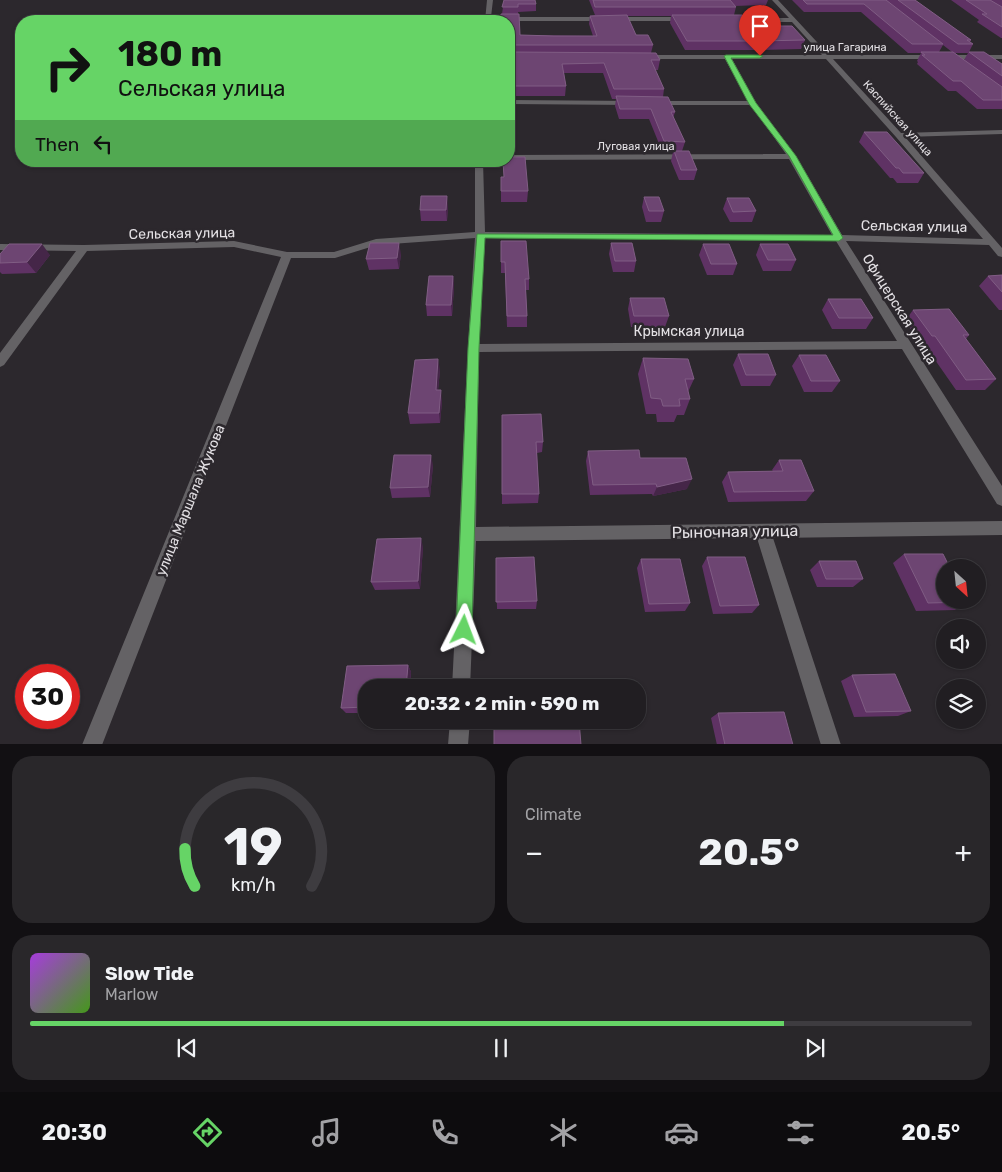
<!DOCTYPE html>
<html lang="en">
<head>
<meta charset="utf-8">
<style>
  body { margin:0; font-family:Rubik,sans-serif; background:#29272a; color:#f1f3f6; height:100vh; display:flex; flex-direction:column; font-size:19px; white-space:nowrap }
  * { box-sizing:border-box; margin:0 }
  p { font-size:16px; color:#a2a2a5 }
  .icon { flex:none; width:28px; height:28px; fill:none; stroke:currentColor; stroke-width:2; stroke-linecap:round; stroke-linejoin:round }
  .map { position:relative; height:744px; overflow:hidden }
  .sheet { display:flex; flex-direction:column; gap:12px; padding:12px; background:#121013; flex:1 }
  .sheet>* { flex:none }
  .hud { position:absolute; left:15px; top:15px; width:500px; height:152px; border-radius:20px; box-shadow:0 1px 4px #0004,0 0 0 1px #3e3c40; background:#66d466; color:#111; overflow:hidden }
  .needle { width:32px; rotate:153deg }
  .fabs { position:absolute; left:936px; top:559px; display:grid; gap:10px }
  .fabs a { display:grid; place-items:center; width:50px; height:50px; border-radius:50%; background:#211e22; box-shadow:0 1px 4px #0004,0 0 0 1px #3e3c40; font-size:25px }
  .speed { position:absolute; left:15px; top:664px; display:flex; gap:10px; font-size:25px; font-weight:700; text-align:center }
  .speed>* { display:grid; place-content:center; width:65px; height:65px; border-radius:50%; background:#211e22; box-shadow:0 1px 4px #0004,0 0 0 1px #3e3c40; line-height:1 }
  .speed .limit { border:8px solid #d22; background:#fff; color:#111 }
  .pin { position:absolute; display:grid; place-items:center; width:42px; height:42px; color:#fff; margin:-51px -21px; border-radius:50% 50% 50% 0; rotate:-45deg; box-shadow:0 0 5px #0007 }
  .pin .icon { rotate:45deg }
  .me { position:absolute; width:55px; margin:-28px; rotate:3deg; stroke-linejoin:round; filter:drop-shadow(0 0 4px #0008) }
  .turn { display:flex; align-items:center; gap:18px; height:105px; padding:0 20px; font-size:22px }
  .turn .icon { width:65px; height:65px; stroke-width:2.5 }
  .turn b { display:block; font-size:35px; line-height:42px }
  .then { display:flex; align-items:center; height:48px; padding:0 20px; background:#0003; gap:10px; font-size:19px }
  .big { font-size:38px; font-weight:700; line-height:1.1 }
  .sheet .tile { flex:1; display:flex; flex-direction:column; justify-content:center; gap:8px; min-width:0; padding:0 18px; border-radius:20px; background:#29272a }
  .sheet .dial { align-items:center; gap:0 }
  .dial svg { height:130px; overflow:visible; fill:none; stroke:#3e3c40; stroke-width:7; stroke-linecap:round; text-anchor:middle }
  .dial text { fill:#f1f3f6; stroke:none }
  .song { display:flex; align-items:center; gap:15px }
  .cover { width:60px; height:60px; border-radius:8px; background:linear-gradient(135deg,hsl(280 70% 55%),hsl(100 70% 35%)) }
  .played { height:5px; border-radius:2px; background:linear-gradient(90deg,#66d466 80%,#3e3c40 80%) }
  .keys { display:flex; justify-content:space-around; direction:ltr }
  .heat { display:flex; justify-content:space-between; align-items:center; font-size:28px; direction:ltr }
  .sheet .tiles { flex:1; display:grid; gap:12px; grid-template-columns:1fr 1fr }
  .tile:last-child { grid-column:span 2 }
  .trip { position:absolute; left:358px; top:679px; width:288px; height:50px; border-radius:20px; background:#211e22; box-shadow:0 1px 4px #0004,0 0 0 1px #3e3c40; font-weight:700; line-height:50px; text-align:center }
  .menu { display:flex; height:80px; justify-content:space-around; align-items:center; background:#0d0c0e; color:#a2a2a5 }
  .menu .icon { width:35px; height:35px }
  .menu .selected { color:#66d466 }
  .menu b { font-size:22px; color:#f1f3f6 }
  .map>svg:first-child { display:block }
</style>
</head>
<body>
<div class="map">
<svg width="1002" height="745" viewBox="0 0 1002 745">
  <rect width="100%" height="100%" fill="#2c282d"/>
  <g fill="none" stroke-linecap="round" stroke-linejoin="round">
    <path fill="#646265" fill-rule="evenodd" d="M487 0H493L491 17H687L690 19 687 21H485Z
      M772 0H778L829 55H1002V59H833L901 133 1002 130V134L905 137 1002 248V257L998 256 989 245 846 241 1002 486V506L997 504 902 349 479 352 476 527 1002 521V535L773 538 841 745H821L757 538 476 541 470 688H452C460 538 464 388 475 238L377 245 335 258H291L102 745H82L281 257 234 247 87 251 4 365 0 367V353L76 251 0 250V244L84 245 234 241 287 252H334L376 239 475 232V161H483L485 232 832 235 789 159 509 160V155L786 154 751 105H655L651 103 655 101H748L725 59H642L639 57 642 55H822L792 22H730L727 20 730 18H789ZM732 59H826L896 137 983 239 842 235 796 156 756 103ZM485 238 836 241 897 341 479 344Z
      M509 100 633 101 637 103 633 105 509 104Z
      M450 720H470L468 745H448Z"/>
  </g>
  <path fill="#5f3264" fill-rule="evenodd" d="M504 0 536 4V11L518 12 520 35 593 36 589 24 590 16 595 15 589 0H768L766 5 734 6 736 7 734 15 752 26 805 40 801 49 757 50H685L670 23 671 16H627L636 35 653 45 651 53 660 60 658 70H655L664 89 663 97 675 112 673 118 685 142 682 151 697 170 694 180H679L671 161 673 152 662 151 649 119H619L615 106 616 99H612L603 73H564L566 86 565 96H509V21L502 14Z
    M792 0H915L971 40 970 42 973 44 969 52 1002 64V109H977L956 91H948L917 64 918 62 917 61 921 53H908L861 12H804ZM943 45 952 52H939ZM955 53H968L964 60Z
    M951 0H1002V38H1001L977 22 979 20Z
    M864 132 924 173 918 183H897L893 178H890L859 142Z
    M501 177H503L528 191 527 202H501Z
    M644 197 664 211 661 222H646L642 207Z
    M727 198 756 211 752 222H730L723 209Z
    M448 207 447 221H421L420 210Z
    M501 241 529 279V290H526L527 316V327H507L505 273H501Z
    M611 243 636 261 634 272H613L609 254Z
    M703 244 737 264 733 275H707L699 255Z
    M760 244 796 260 791 271H763L756 255Z
    M0 254 50 255 36 273 2 274 0 272Z
    M401 254 399 269 369 270 366 259Z
    M1002 275V310H999L979 286 988 276Z
    M453 276 454 287 452 316H427L426 305Z
    M630 298 669 316 665 327H631L628 309Z
    M828 299 873 318 866 329H832L822 310Z
    M913 310 969 335 966 339 996 379 985 390H956L926 347H923L905 321Z
    M738 354 776 375 770 386H741L733 365Z
    M799 355 840 381 832 392H804L792 366Z
    M643 358 694 379 688 392 690 399 684 415H677L674 422H657L656 414H646L638 374Z
    M440 370 438 390 442 401 440 423 410 424 408 413Z
    M502 415 543 442 542 452 537 453 539 494 538 503 502 504Z
    M588 451 640 458 687 489 653 496 652 494 590 495 586 461Z
    M779 460 814 491 806 501 728 502 722 482 728 472 773 471 772 470Z
    M433 465 430 497 392 498 390 488Z
    M423 547 420 589 375 590 371 582Z
    M904 554 969 602 955 610 916 611 893 563Z
    M707 557 759 605 752 613 713 614 702 566Z
    M496 558 537 601 536 609H497Z
    M641 559 690 603 685 611 645 612 637 568Z
    M819 561 863 579 853 587H817L810 570Z
    M408 665 411 672 410 688H366V713H346L341 708 347 666Z
    M852 675 911 711 898 716 854 717 841 681Z
    M718 713 793 745H717L711 718Z"/>
  <path fill="#452648" d="M447 196 448 207 447 221 446 210Z
    M399 243 401 254 399 269 397 258Z
    M42 244 50 255 36 273 27 262Z
    M453 276 454 287 452 316 451 305Z
    M438 359 440 370 437 401 436 390Z
    M441 390 442 401 440 423 439 413Z
    M431 455 433 465 430 497 428 487Z
    M692 479 687 489 653 496 657 487Z
    M421 538 423 547 420 589 418 581Z
    M408 665 411 672 410 688H406Z"/>
  <path fill="#6d4572" stroke="#805d84" d="M504 0H535L536 4H518V7H502Z
    M593 0H730L736 7H595Z
    M803 0H886L943 44H912L864 4H807Z
    M898 0H915L971 40H967L973 44H958Z
    M966 0H990L1002 7V27L982 14H987Z
    M501 14H519L520 35 554 36H597L590 16 627 15 636 35H648L653 45H509V46V21H500Z
    M672 15H742L752 26H792L805 40 760 41H687Z
    M509 52 656 53 660 60H651L664 89H614L604 63 562 64 566 86H509Z
    M921 52H953L1002 87V100H983L961 81H953L922 55H925Z
    M969 52H984L1002 64V76Z
    M616 96 668 97 675 112H671L685 142 664 141 651 109H620Z
    M864 132H887L924 173H903L899 168H896Z
    M674 151H689L697 170H681Z
    M509 157H525L528 191H501V177H504L503 161H509Z
    M421 196H447L446 210H420Z
    M644 197H659L664 211H649Z
    M727 198H749L756 211 733 212Z
    M501 241H526L529 279H525L527 316H507L505 262H501Z
    M370 243H399L397 258 366 259Z
    M611 243H632L636 261H615Z
    M9 244H42L27 262 0 263V254Z
    M703 244H729L737 264H711Z
    M760 244H788L796 260H768Z
    M1002 275V292L988 276Z
    M429 276H453L451 305H426Z
    M630 298H664L669 316H634Z
    M828 299H861L873 318H839Z
    M949 309 969 335H963L996 379 966 380 935 336H932L913 310Z
    M738 354H768L776 375H746Z
    M799 355H826L840 381H811Z
    M643 358 688 359 694 379H685L690 399H679L680 406H663L661 399 651 398Z
    M438 359 436 390H441L439 413H408L415 360Z
    M541 414 543 442H536L539 494H502V415Z
    M639 450 640 458H686L692 479 657 487 656 484 593 485 588 451Z
    M394 455H431L428 487 390 488Z
    M779 460H801L814 491 734 492 728 472 783 471Z
    M421 538 418 581 371 582 377 539Z
    M904 554H943L950 568H945V600H967L969 602 928 603Z
    M534 557 537 601 496 602V558Z
    M707 557H745L759 605 720 606Z
    M641 559H680L690 603 649 604Z
    M819 561H856L863 579H826Z
    M408 665 406 688H366V707L341 708 347 666Z
    M895 674 911 711 866 712 852 675Z
    M784 712 793 745H725L718 713Z
    M494 720H579L581 745H494Z"/>
  <path fill="#66d466" stroke="#428a42" d="M726 55H760L763 56 760 58H731L756 103 796 156 843 238 839 241 485 238 479 348 472 630 469 635 464 638 458 635 456 630 468 348 477 234 833 235 789 156 749 104 724 56Z"/>
  <g text-anchor="middle" stroke-width="5" stroke-linejoin="round" paint-order="stroke">
    <g font-size="11" fill="#e4e1e5" stroke="#2c282d">
      <text x="845" y="51">улица Гагарина</text>
      <text transform="translate(898 118) rotate(48)" y="4">Каспийская улица</text>
      <text x="636" y="150">Луговая улица</text>
    </g>
    <g font-size="14" fill="#e4e1e5" stroke="#2c282d">
      <text transform="translate(914 226) rotate(1)" y="5">Сельская улица</text>
      <text transform="translate(182 233) rotate(-1)" y="5">Сельская улица</text>
      <text transform="translate(900 309) rotate(58)" y="5">Офицерская улица</text>
      <text x="689" y="336">Крымская улица</text>
      <text transform="translate(190 500) rotate(-68)" y="5">улица Маршала Жукова</text>
    </g>
    <g font-size="16" fill="#e4e1e5" stroke="#2c282d">
      <text transform="translate(735 531) rotate(-1)" y="6">Рыночная улица</text>
    </g>
  </g>
</svg>
<div class="fabs">
<a><svg class="needle" viewBox="-14 -14 28 28"><path d="M0-13l5 13h-10z" fill="#e53935"/><path d="M0 13l5-13h-10z" fill="#a2a2a5"/></svg></a>
<a><svg class="icon" aria-label="sound" viewBox="0 0 24 24"><path d="M4 9h4l5-4v14l-5-4H4zM17 9q2 3 0 6"/></svg></a>
<a><svg class="icon" aria-label="layers" viewBox="0 0 24 24"><path d="M12 4l9 5-9 5-9-5zM3 14l9 5 9-5"/></svg></a>
</div>
<div class="speed"><div class="limit">30</div></div>
<div class="pin" style="left:760px;top:56px;background:#d93025"><svg class="icon" aria-label="arrive" viewBox="0 0 24 24"><path d="M6 21V4h12l-3 4 3 4H6"/></svg></div>
<svg class="me" style="left:464px;top:630px" viewBox="-20 -20 40 40"><path d="M0-17L14 15 0 8-14 15z" fill="#66d466" stroke="#fff" stroke-width="4"/></svg>
<div class="trip">20:32 · 2 min · 590 m</div>
<div class="hud">
<div class="turn"><svg class="icon" aria-label="right" viewBox="0 0 24 24"><path d="M7 20v-9h11M14 6l5 5-5 5"/></svg><div><b>180 m</b>Сельская улица</div></div>
<div class="then">Then<svg class="icon" aria-label="left" viewBox="0 0 24 24"><path d="M17 20v-9H6M10 6l-5 5 5 5"/></svg></div>
</div>
</div>
<section class="sheet">
<div class="tiles">
<div class="tile dial"><svg viewBox="0 0 100 80">
<path d="M14 69A42 42 0 1 1 86 69"/>
<path d="M14 69A42 42 0 0 1 8 46" stroke="#66d466"/>
<text x="50" y="56" font-size="32" font-weight="700">19</text>
<text x="50" y="72" font-size="11">km/h</text>
</svg></div>
<div class="tile"><p>Climate</p>
<div class="heat"><a>−</a><b class="big">20.5°</b><a>+</a></div>
</div>
<div class="tile">
<div class="song"><i class="cover"></i><div><b>Slow Tide</b><p>Marlow</p></div></div>
<div class="played"></div>
<div class="keys"><svg class="icon" aria-label="previous" viewBox="0 0 24 24"><path d="M18 5L8 12l10 7zM5 5v14"/></svg><svg class="icon" aria-label="pause" viewBox="0 0 24 24"><path d="M8 5v14M16 5v14"/></svg><svg class="icon" aria-label="next" viewBox="0 0 24 24"><path d="M6 5l10 7-10 7zM19 5v14"/></svg></div>
</div>
</div>
</section>
<nav class="menu">
<b>20:30</b>
<svg class="icon selected" aria-label="directions" viewBox="0 0 24 24"><path d="M12 3l9 9-9 9-9-9zM9 14v-3h6M13 9l2 2-2 2"/></svg>
<svg class="icon" aria-label="music" viewBox="0 0 24 24"><path d="M9 18V5l10-2v13"/><circle cx="6" cy="18" r="3"/><circle cx="16" cy="16" r="3"/></svg>
<svg class="icon" aria-label="phone" viewBox="0 0 24 24"><path d="M5 4h4l2 5-3 2q2 4 5 5l2-3 5 2v4C11 20 4 13 5 4z"/></svg>
<svg class="icon" aria-label="climate" viewBox="0 0 24 24"><path d="M12 3v18M4 7l16 10M4 17L20 7"/></svg>
<svg class="icon" aria-label="car" viewBox="0 0 24 24"><path d="M5 17H2v-5l4-1 3-4h7l3 4 3 1v5h-3M9 17h6M6 11h13"/><circle cx="7" cy="17" r="2"/><circle cx="17" cy="17" r="2"/></svg>
<svg class="icon" aria-label="filters" viewBox="0 0 24 24"><path d="M4 7h16M4 17h16"/><circle cx="9" cy="7" r="2"/><circle cx="15" cy="17" r="2"/></svg>
<b>20.5°</b>
</nav>
</body>
</html>
